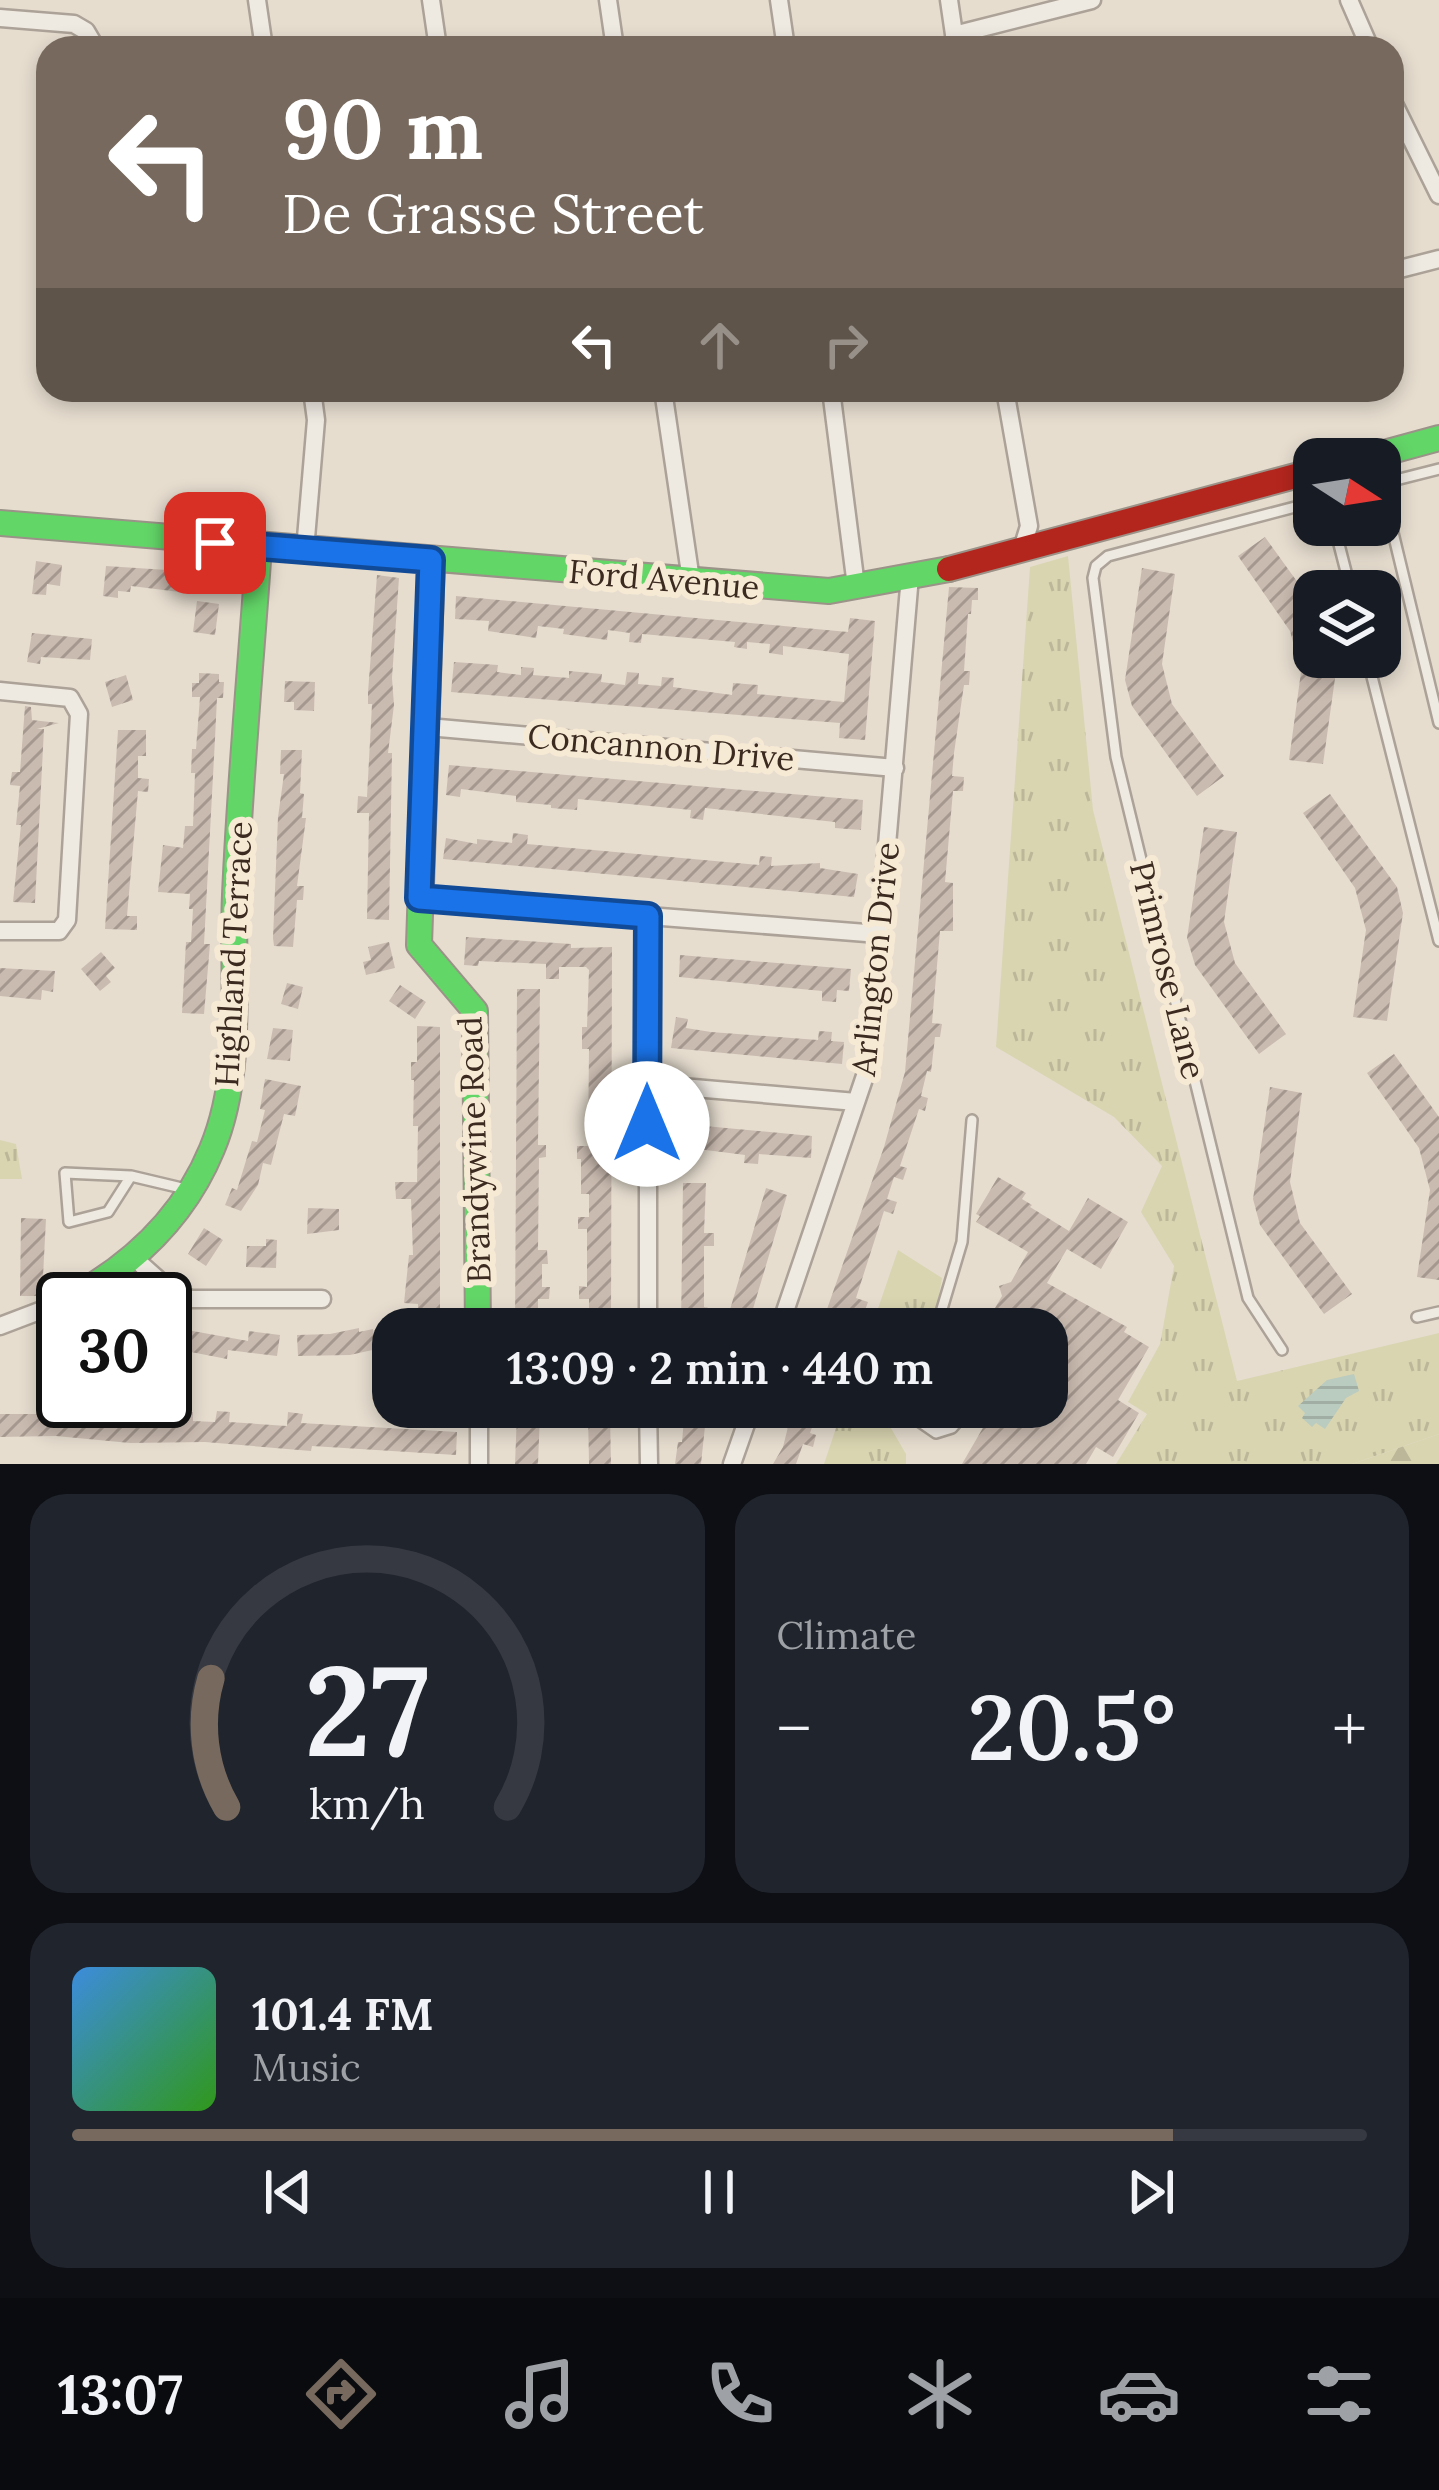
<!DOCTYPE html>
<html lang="en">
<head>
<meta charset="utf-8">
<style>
  body { margin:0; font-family:Lora,serif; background:#20242c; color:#f1f3f6; height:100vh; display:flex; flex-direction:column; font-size:45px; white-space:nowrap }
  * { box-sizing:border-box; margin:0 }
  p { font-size:39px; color:#9ea1a6 }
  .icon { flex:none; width:66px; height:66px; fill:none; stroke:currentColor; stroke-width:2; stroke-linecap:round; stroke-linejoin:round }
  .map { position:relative; height:1464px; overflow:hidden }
  .side { display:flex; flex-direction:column; gap:30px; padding:30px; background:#0d0f14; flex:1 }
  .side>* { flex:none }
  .guide { position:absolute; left:36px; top:36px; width:1368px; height:366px; border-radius:36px; box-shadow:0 6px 18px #0003; background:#77695d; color:#fff; overflow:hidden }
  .needle { width:78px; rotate:102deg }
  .fabs { position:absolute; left:1293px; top:438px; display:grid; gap:24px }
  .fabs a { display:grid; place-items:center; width:108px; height:108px; border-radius:24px; background:#171b24; box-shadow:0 6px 18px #0003; font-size:60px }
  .speed { position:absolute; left:36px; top:1272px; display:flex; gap:24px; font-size:60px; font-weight:700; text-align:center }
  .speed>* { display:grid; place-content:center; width:156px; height:156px; border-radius:50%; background:#171b24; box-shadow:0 6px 18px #0003; line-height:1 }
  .speed .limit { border:6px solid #111; border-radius:18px; background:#fff; color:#111 }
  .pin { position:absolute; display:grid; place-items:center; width:102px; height:102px; color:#fff; margin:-51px; border-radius:24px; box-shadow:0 6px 18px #0006 }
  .me { position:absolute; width:132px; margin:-66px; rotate:0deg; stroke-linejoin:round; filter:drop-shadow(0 0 9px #0008) }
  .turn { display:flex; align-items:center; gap:42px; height:252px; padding:0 48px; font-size:54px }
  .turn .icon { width:156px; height:156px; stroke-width:2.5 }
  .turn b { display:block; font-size:84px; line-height:102px }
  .lanes { display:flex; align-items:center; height:114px; padding:0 48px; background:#0003; justify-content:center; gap:60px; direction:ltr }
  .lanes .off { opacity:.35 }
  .big { font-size:90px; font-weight:600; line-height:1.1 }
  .side .card { flex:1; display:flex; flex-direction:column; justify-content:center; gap:18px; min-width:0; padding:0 42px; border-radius:36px; background:#20242c }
  .side .dial { align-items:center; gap:0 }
  .dial svg { height:312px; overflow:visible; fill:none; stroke:#363941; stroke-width:7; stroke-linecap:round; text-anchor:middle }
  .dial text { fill:#f1f3f6; stroke:none }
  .song { display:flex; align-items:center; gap:36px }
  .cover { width:144px; height:144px; border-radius:18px; background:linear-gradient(135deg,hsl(210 70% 55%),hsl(110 70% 35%)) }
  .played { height:12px; border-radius:6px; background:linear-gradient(90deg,#77695d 85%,#363941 85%) }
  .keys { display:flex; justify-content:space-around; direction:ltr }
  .heat { display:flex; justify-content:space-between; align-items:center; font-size:66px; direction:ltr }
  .side .tiles { flex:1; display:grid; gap:30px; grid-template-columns:1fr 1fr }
  .card:last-child { grid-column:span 2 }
  .trip { position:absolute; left:372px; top:1308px; width:696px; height:120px; border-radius:36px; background:#171b24; box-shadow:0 6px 18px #0003; font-weight:600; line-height:120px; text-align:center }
  .tab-bar { display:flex; height:192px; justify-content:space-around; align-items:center; background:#090b0e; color:#9ea1a6 }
  .tab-bar .icon { width:84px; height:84px }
  .tab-bar .on { color:#77695d }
  .tab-bar b { font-size:54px; color:#f1f3f6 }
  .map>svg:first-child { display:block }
</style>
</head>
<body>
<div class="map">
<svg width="1439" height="1464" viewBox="0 0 1439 1464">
  <defs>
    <pattern id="grass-tufts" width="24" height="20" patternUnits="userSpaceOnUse" patternTransform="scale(3)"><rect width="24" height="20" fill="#d9d5b1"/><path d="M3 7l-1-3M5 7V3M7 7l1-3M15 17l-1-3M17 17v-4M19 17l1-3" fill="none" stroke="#bbb798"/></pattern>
    <pattern id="forest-firs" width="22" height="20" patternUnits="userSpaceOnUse" patternTransform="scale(3)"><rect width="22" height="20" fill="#d9d5b1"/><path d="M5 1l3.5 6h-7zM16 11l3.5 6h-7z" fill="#bbb798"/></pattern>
    <pattern id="water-rules" width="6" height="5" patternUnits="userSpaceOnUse" patternTransform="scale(3)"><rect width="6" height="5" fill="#bacbbf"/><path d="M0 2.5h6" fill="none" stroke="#a1aea4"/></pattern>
    <pattern id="building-hatch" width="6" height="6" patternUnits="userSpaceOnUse" patternTransform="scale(3)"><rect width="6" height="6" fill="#cabbb0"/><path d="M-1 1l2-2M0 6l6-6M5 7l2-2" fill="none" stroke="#a5988f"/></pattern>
  </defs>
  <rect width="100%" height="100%" fill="#e6ddcf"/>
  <path fill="url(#grass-tufts)" d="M1068 556 1093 810 1237 1381 1439 1333V1434L1352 1464H1116L1147 1414 1128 1402 1160 1344 1174 1266 1141 1212 1162 1166 1114 1117 996 1047 1030 567Z
    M0 1140 16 1144 22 1179H0Z
    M898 1250 942 1278 937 1307 916 1314 912 1329H871Z
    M843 1407H892L888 1423 906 1454V1464H824Z"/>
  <path fill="url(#forest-firs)" d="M1439 1434V1464H1352Z"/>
  <path fill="url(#water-rules)" d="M1354 1374 1359 1391 1346 1398 1325 1429 1316 1423 1312 1427 1302 1418 1305 1413 1298 1406 1327 1380Z"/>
  <path fill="url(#building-hatch)" d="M1265 537 1314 605V657H1338L1323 764 1289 760 1301 672 1290 631 1238 556Z
    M36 561 62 565 60 586 47 584 46 595 32 594Z
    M106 566 198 572 196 594 131 586 130 592 118 591V598L103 596Z
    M1142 568 1175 574 1162 664 1172 704 1224 776 1197 796 1132 706 1125 680Z
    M377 575 399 578 392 678 394 705 388 753H392L389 920 367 919 369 813H357L358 796 367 797 372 704H368V692Z
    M949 587 978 588V600H972L971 614H968L964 671H970L969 685H964L954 753 952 776 964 777 963 791H953L945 882 953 883V931H940L932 1023 942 1024 940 1037H935L931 1072 927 1071 921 1096 928 1098 925 1111 919 1109 900 1166 907 1168 903 1180 894 1177 887 1199 897 1202 893 1214 884 1211 856 1298 868 1302 863 1316 850 1312 844 1329H820L884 1147 905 1072Z
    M456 596 848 632 850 618 875 621 865 740 839 738 840 723 451 692 454 662 498 665 497 672 521 675V667L534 668 533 675 569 678V671L602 674 601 682 625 685 627 672 639 673 638 684 661 686 662 677 674 678 673 687 732 695 733 683 758 685 757 694 844 702 849 654 783 646V655L769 653 770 644 747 642V649L734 647 735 642 642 634 641 643 629 642 630 633 608 630 607 640 563 634 564 629 538 626 536 638 523 636 488 631 489 621 455 619Z
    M197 601 219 604 215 635 193 632Z
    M32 633 92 639 90 660 41 657 40 664 27 662Z
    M199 673 219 674V682H224L223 698H217L215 739 204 944H210L204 1014 182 1013 186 942H191L193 909H189L190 894 158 892 163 845 183 848 185 826H193L195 773H191L192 749H196L200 697H192V683H199Z
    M126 675 133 700 112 707 105 682Z
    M285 681 315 682 314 711 294 710V702H284Z
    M25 706 31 707 32 720 59 723 37 729H44L35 903 13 902 21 825H16L20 786 10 785 12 772H20Z
    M118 730H146V756H138V778L149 779 148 792 138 791 127 916H137V930L105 929Z
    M281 750H302L300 793 304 794 302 818H306L297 886H304L303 900H297L293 947 274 946 273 938 278 817 284 774H280Z
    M449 765 863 800 861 830 835 828V822L705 808 703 820 690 818 691 810 578 799 577 810 551 808V805L516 802V796L461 789 460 797 446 795Z
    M1330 794 1397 887 1403 913 1387 1021 1353 1017 1366 930 1355 888 1303 813Z
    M1204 827 1237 832 1224 922 1235 963 1286 1034 1259 1054 1195 965 1187 938Z
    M513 833 528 835 527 844 759 865 760 856 772 857 771 866 820 863V868L858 874 854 897 443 859 446 838 477 844V839L512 843Z
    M466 937 571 944V948L612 947 611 1329H589V1299H579V1286L587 1287V1229H578V1217H589V1194H581V1159H577V1146H588L589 1049H582V1027H587L589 970 586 967H559V979H546V964L479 961 478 966 464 965Z
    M389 942 395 968 366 975 363 962 371 960 368 947Z
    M101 952 115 968 106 976 111 982 100 991 81 969Z
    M680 955 851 969 849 991 837 990 836 1002 822 1001V991L679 977Z
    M0 968 55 971 53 992 42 990 41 1000 0 996Z
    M287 983 303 987 298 1009 281 1004Z
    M400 985 426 1002 415 1019 389 1001Z
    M517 989H540L538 1145H546V1157L539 1158 538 1250H547L548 1264H542V1287H550L549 1299H538V1329H515Z
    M676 1017 688 1019 686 1028 711 1032 818 1040 819 1031 832 1032 831 1041 844 1042 842 1064 671 1048Z
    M417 1026 440 1027V1329H418V1304L404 1303 409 1255H413L411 1199H396L395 1182H417L418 1126H413L414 1080H411V1062H417Z
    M273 1028 293 1030 290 1061 267 1059Z
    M1394 1054 1439 1117V1280L1417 1277 1430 1190 1419 1148 1367 1073Z
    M265 1079 301 1086 295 1116 284 1114 271 1165 263 1163 258 1185 241 1211 225 1205 232 1188 237 1190 252 1141 257 1142 265 1110 260 1109Z
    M1270 1087 1302 1093 1290 1182 1300 1223 1352 1294 1324 1314 1260 1225 1253 1199Z
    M672 1123 812 1136 811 1158 759 1154 758 1164 744 1163 745 1155 682 1147 681 1156 666 1154Z
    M998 1177 1026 1193 1022 1199 1032 1205 1030 1207 1069 1231 1088 1198 1128 1222 1101 1269 1067 1249 1047 1283 1127 1327 1124 1332 1149 1347 1118 1400 1139 1413 1113 1457 1096 1447 1086 1464H962L995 1407 1014 1415 1020 1407H1047V1358L1056 1344 1047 1339V1329H1030L995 1308 1002 1296 999 1286 1011 1282 1028 1252 976 1222 980 1216 976 1214Z
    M683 1183H706L704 1233H714V1246H704V1307L729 1313 766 1188 787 1195 747 1329 703 1320V1327L681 1325Z
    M308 1208 339 1209V1230L307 1234Z
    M21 1218 46 1219 42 1296H20Z
    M204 1228 223 1240 206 1266 188 1254Z
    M266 1239 277 1240 276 1268 246 1267 247 1246H266Z
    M165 1326 248 1341 249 1331 280 1335 277 1356 228 1350 227 1359 165 1347Z
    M359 1328V1332L373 1329 377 1349 350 1355 298 1356 297 1335 330 1334Z
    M69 1404 82 1406 81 1416 106 1419 107 1409 120 1410 119 1420 142 1422 143 1412H155V1421L179 1422V1412H193V1421L215 1422 217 1411 230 1412 229 1422 287 1426 288 1412 303 1414 301 1423 457 1432 456 1455 312 1446 311 1451 205 1442 130 1443 56 1436 0 1437V1414H68Z
    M685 1407H707L701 1464H675L678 1442H682Z
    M793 1407H819L810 1433 816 1435 813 1447 803 1444 796 1464H773L783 1447Z
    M517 1414H540L538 1464H515Z
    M588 1414 610 1415 611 1464H589Z"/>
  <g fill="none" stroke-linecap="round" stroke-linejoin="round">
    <g stroke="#aca297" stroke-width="14">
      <path id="lane" d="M1380 479 1439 723
        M1380 484 1439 469
        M1334 525 1351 591
        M1367 657 1439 941
        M131 1176 108 1212 69 1222 65 1173 131 1176 190 1190
        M1417 1317 1439 1312
        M936 1329 962 1242 972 1120
        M1282 1350 1248 1298 1116 757 1093 578 1096 566 1108 556 1314 502
        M919 1407 920 1422 936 1433 952 1428 966 1412 965 1407"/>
    </g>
    <g stroke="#aca297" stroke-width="21">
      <path id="street" d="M257 0 264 48
        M431 0 438 48
        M608 0 615 48
        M779 0 786 48
        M949 0 956 48
        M1349 0 1370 48
        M0 18 74 24 86 31 96 48
        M954 35 1092 0
        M1392 100 1439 195
        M1392 271 1439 259
        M663 390 691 580
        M831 390 856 586
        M1005 390 1029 526 1022 549
        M305 550 316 420 312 390
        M0 691 70 698 79 714 67 920 59 931H0
        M428 727 895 768
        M419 898 879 934
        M647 1084 856 1102
        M134 1258 171 1291 191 1299H322
        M0 1326 63 1302
        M648 1329V916
        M779 1329 868 1067 910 576
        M479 1407V1464
        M648 1407 649 1464
        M732 1464 752 1407"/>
    </g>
    <g stroke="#9b9288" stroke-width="28">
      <path id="fast" d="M1362 459 1439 438
        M0 523 829 591 949 569
        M432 560 419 945 475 1011 478 1329
        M70 1299C133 1265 184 1217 212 1149 245 1070 231 979 235 895 240 779 251 663 259 547"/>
    </g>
    <g stroke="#9b9288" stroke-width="28">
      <path id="jam" d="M949 569 1314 471"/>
    </g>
    <use href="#lane" stroke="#eee9e1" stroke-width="9"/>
    <use href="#street" stroke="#eee9e1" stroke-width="16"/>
    <use href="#fast" stroke="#63d668" stroke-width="24"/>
    <use href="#jam" stroke="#b3261e" stroke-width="24"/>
  </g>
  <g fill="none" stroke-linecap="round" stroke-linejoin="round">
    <g stroke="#114b97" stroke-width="30">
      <path id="route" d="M215 543 431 560 419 898 648 916 647 1124"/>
    </g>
    <use href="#route" stroke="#1a73e8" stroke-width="21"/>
  </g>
  <g text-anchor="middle" stroke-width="12" stroke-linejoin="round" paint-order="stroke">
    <g font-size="33" fill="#3b2a1f" stroke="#f7ead5">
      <text transform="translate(664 579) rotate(5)" y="12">Ford Avenue</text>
      <text transform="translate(661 747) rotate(5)" y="12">Concannon Drive</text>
      <text transform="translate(233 954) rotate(-87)" y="12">Highland Terrace</text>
      <text transform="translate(875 959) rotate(-84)" y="12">Arlington Drive</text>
      <text transform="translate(1168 970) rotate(76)" y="12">Primrose Lane</text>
      <text transform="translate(474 1150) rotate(-92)" y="12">Brandywine Road</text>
    </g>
  </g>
</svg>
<div class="fabs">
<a><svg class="needle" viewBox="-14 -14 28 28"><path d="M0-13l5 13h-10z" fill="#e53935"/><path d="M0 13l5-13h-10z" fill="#9ea1a6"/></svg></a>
<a><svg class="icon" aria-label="layers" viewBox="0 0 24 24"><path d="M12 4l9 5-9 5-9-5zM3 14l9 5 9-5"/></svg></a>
</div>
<div class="speed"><div class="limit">30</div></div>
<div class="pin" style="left:215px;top:543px;background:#d93025"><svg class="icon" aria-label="arrive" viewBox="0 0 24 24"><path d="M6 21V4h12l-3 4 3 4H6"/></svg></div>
<svg class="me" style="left:647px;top:1124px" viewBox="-20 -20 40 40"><circle r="19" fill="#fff"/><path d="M0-13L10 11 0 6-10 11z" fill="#1a73e8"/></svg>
<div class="trip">13:09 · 2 min · 440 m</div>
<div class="guide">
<div class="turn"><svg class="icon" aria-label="left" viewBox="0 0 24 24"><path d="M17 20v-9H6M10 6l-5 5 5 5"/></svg><div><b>90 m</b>De Grasse Street</div></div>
<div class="lanes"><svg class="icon" aria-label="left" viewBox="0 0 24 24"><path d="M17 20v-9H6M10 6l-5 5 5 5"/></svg><svg class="icon off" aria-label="ahead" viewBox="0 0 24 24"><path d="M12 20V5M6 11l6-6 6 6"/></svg><svg class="icon off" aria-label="right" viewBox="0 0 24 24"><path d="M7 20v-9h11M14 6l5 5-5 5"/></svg></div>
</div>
</div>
<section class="side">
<div class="tiles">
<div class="card dial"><svg viewBox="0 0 100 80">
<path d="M14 69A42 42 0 1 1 86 69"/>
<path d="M14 69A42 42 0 0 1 10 36" stroke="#77695d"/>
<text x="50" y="56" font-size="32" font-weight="700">27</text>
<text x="50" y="72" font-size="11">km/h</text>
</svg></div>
<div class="card"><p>Climate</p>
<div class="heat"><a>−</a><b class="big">20.5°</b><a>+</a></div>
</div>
<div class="card">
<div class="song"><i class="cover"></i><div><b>101.4 FM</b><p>Music</p></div></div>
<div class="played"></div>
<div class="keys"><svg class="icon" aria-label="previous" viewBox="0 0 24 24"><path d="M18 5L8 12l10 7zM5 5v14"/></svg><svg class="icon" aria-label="pause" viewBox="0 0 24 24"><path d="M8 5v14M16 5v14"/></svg><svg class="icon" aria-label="next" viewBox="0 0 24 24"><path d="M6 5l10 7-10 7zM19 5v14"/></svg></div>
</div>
</div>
</section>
<nav class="tab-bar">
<b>13:07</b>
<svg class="icon on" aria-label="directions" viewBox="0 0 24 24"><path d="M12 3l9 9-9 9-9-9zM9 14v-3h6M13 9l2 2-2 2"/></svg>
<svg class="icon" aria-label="music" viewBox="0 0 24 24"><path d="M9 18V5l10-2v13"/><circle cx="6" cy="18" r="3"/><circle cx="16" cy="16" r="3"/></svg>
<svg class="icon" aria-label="phone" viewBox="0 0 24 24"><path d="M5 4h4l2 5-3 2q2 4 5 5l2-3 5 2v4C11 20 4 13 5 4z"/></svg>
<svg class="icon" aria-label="climate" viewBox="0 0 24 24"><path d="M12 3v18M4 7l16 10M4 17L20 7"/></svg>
<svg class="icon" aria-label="car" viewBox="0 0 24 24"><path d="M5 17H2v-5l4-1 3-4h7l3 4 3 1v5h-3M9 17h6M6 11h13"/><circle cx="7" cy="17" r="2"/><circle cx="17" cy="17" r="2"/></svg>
<svg class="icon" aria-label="filters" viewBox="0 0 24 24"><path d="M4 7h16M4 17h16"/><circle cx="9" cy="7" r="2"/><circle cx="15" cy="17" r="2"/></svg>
</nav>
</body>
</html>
